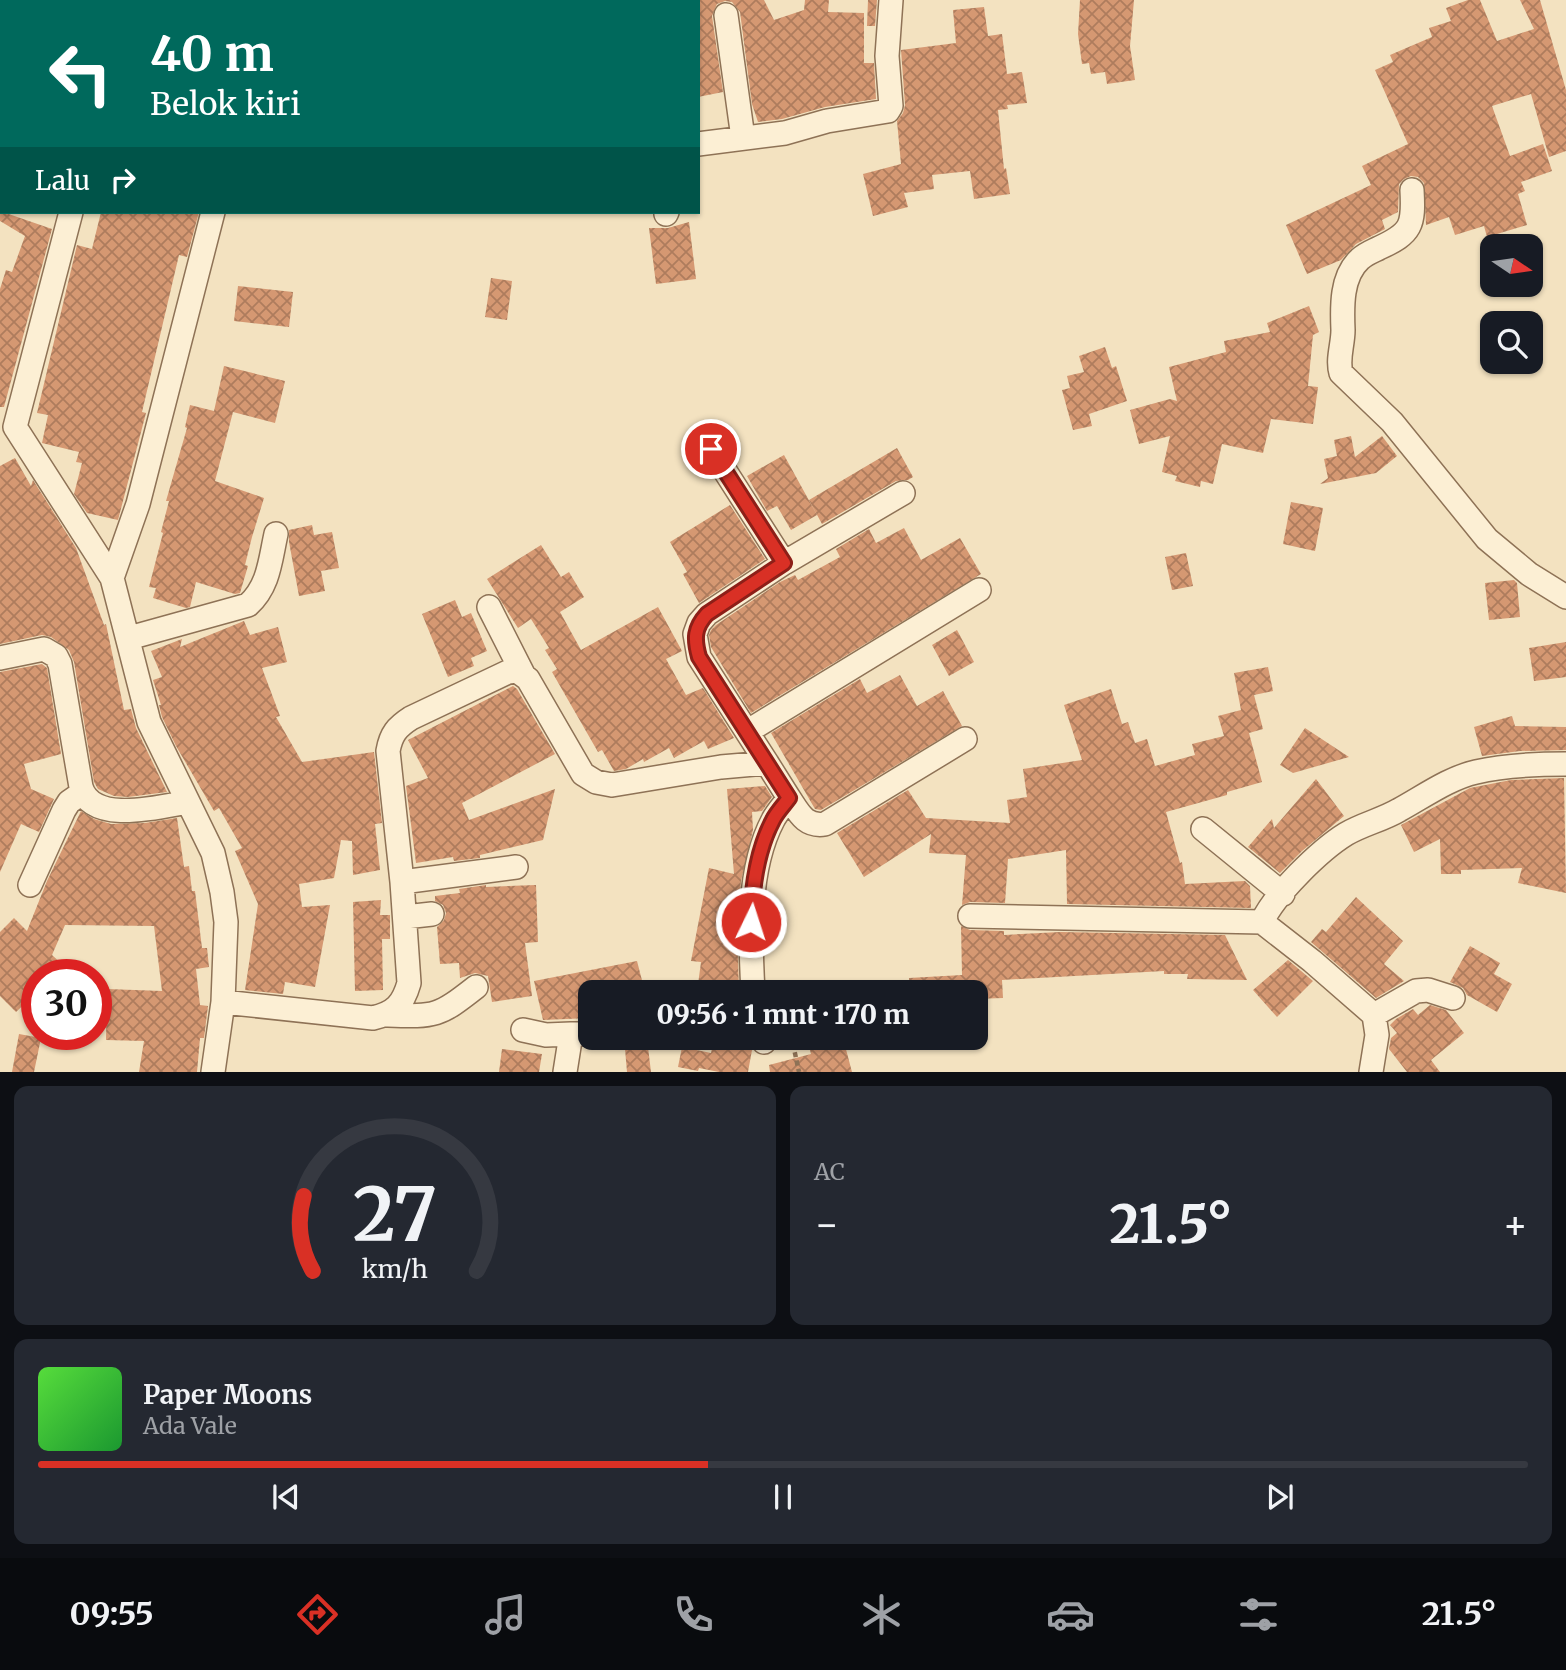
<!DOCTYPE html>
<html lang="id">
<head>
<meta charset="utf-8">
<style>
  body { margin:0; font-family:Merriweather,serif; background:#242831; color:#f1f3f6; height:100vh; display:flex; flex-direction:column; font-size:26px; white-space:nowrap }
  * { box-sizing:border-box; margin:0 }
  p { font-size:23px; color:#9ea1a6 }
  .icon { flex:none; width:38px; height:38px; fill:none; stroke:currentColor; stroke-width:2; stroke-linecap:round; stroke-linejoin:round }
  .map { position:relative; height:1072px; overflow:hidden }
  .details { display:flex; flex-direction:column; gap:14px; padding:14px; background:#0d0f14; flex:1 }
  .details>* { flex:none }
  .banner { position:absolute; left:0px; top:0px; width:700px; height:214px; box-shadow:0 2px 5px #0004; background:#00695c; color:#fff; overflow:hidden }
  .needle { width:46px; rotate:103deg }
  .fabs { position:absolute; left:1480px; top:234px; display:grid; gap:14px }
  .fabs a { display:grid; place-items:center; width:63px; height:63px; border-radius:14px; background:#171b24; box-shadow:0 2px 5px #0004; font-size:35px }
  .speed { position:absolute; left:21px; top:959px; display:flex; gap:14px; font-size:35px; font-weight:700; text-align:center }
  .speed>* { display:grid; place-content:center; width:91px; height:91px; border-radius:50%; background:#171b24; box-shadow:0 2px 5px #0004; line-height:1 }
  .speed .limit { border:10px solid #d22; background:#fff; color:#111 }
  .pin { position:absolute; display:grid; place-items:center; width:60px; height:60px; color:#fff; margin:-30px; border:4px solid #fff; border-radius:50%; box-shadow:0 2px 7px #0007 }
  .me { position:absolute; width:77px; margin:-38px; rotate:4deg; stroke-linejoin:round; filter:drop-shadow(0 0 5px #0008) }
  .turn { display:flex; align-items:center; gap:24px; height:147px; padding:0 35px; font-size:32px }
  .turn .icon { width:91px; height:91px; stroke-width:2.5 }
  .turn b { display:block; font-size:49px; line-height:60px }
  .then { display:flex; align-items:center; height:66px; padding:0 35px; background:#0003; gap:14px; font-size:26px }
  .big { font-size:52px; font-weight:800; line-height:1.1 }
  .details .card { flex:1; display:flex; flex-direction:column; justify-content:center; gap:10px; min-width:0; padding:0 24px; border-radius:14px; background:#242831 }
  .details .dial { align-items:center; gap:0 }
  .dial svg { height:182px; overflow:visible; fill:none; stroke:#363941; stroke-width:7; stroke-linecap:round; text-anchor:middle }
  .dial text { fill:#f1f3f6; stroke:none }
  .song { display:flex; align-items:center; gap:21px }
  .cover { width:84px; height:84px; border-radius:10px; background:linear-gradient(135deg,hsl(110 70% 55%),hsl(130 70% 35%)) }
  .played { height:7px; border-radius:4px; background:linear-gradient(90deg,#d93025 45%,#363941 45%) }
  .keys { display:flex; justify-content:space-around; direction:ltr }
  .heat { display:flex; justify-content:space-between; align-items:center; font-size:38px; direction:ltr }
  .details .tiles { flex:1; display:grid; gap:14px; grid-template-columns:1fr 1fr }
  .card:last-child { grid-column:span 2 }
  .trip { position:absolute; left:578px; top:980px; width:410px; height:70px; border-radius:14px; background:#171b24; box-shadow:0 2px 5px #0004; font-weight:800; line-height:70px; text-align:center }
  .menu { display:flex; height:112px; justify-content:space-around; align-items:center; background:#090b0e; color:#9ea1a6 }
  .menu .icon { width:49px; height:49px }
  .menu .selected { color:#d93025 }
  .menu b { font-size:32px; color:#f1f3f6 }
  .map>svg:first-child { display:block }
</style>
</head>
<body>
<div class="map">
<svg width="1566" height="1072" viewBox="0 0 1566 1072">
  <defs>
    <pattern id="building-cross-hatch" width="8" height="8" patternUnits="userSpaceOnUse" patternTransform="scale(1.75)"><rect width="8" height="8" fill="#d59872"/><path d="M0 0l8 8M0 8l8-8" fill="none" stroke="#ae7c5d"/></pattern>
  </defs>
  <rect width="100%" height="100%" fill="#f3e2c0"/>
  <path fill="url(#building-cross-hatch)" d="M698 0H764L774 20 804 10 805 0H829L828 12 864 13V63H874L876 99 825 107 782 119 758 122 752 104 740 12 732 2 725 1 717 4 712 16 723 92 698 97Z
    M868 0H877L875 26H867Z
    M1080 0H1134L1130 46 1135 80 1107 84 1105 72 1091 74 1089 63 1082 64 1078 34Z
    M1468 0H1480L1497 41 1534 29 1520 0H1540L1566 90V151L1549 157 1531 94 1492 106 1510 156 1543 144 1552 171 1521 182 1525 191 1518 194 1527 225 1487 237 1484 226 1455 235 1449 217 1426 225 1424 183 1418 177 1411 176 1404 179 1399 184 1398 212 1382 220 1385 229 1356 244 1341 260 1307 274 1286 225 1371 185 1362 166 1408 144 1375 70 1393 62 1390 55 1432 37 1429 28 1451 21 1446 8Z
    M984 7 988 36 1002 34 1007 74 1022 72 1027 103 1007 105 1008 109 998 110 1004 169 1006 168 1010 194 974 199 970 171 932 175 934 189 904 193 908 207 873 216 863 174 901 164 897 121 903 113 905 105 901 50 956 43 953 10Z
    M0 211 52 229 4 407H0V289L6 270 12 272 25 236 0 221Z
    M101 212H199L187 257 179 255 142 412 146 413 118 520 87 513 74 494 82 463 76 462 79 452 42 443 48 415 37 413 77 245 92 249Z
    M689 222 696 279 656 284 649 228H668Z
    M491 278 512 281 507 320 485 317Z
    M238 286 293 292 289 327 234 321Z
    M1309 306 1319 332 1313 335 1308 386 1318 387 1313 424 1271 419 1263 453 1222 444 1213 484 1201 481 1200 487 1175 481 1177 476 1162 472 1170 436 1139 444 1130 410 1170 399 1177 401 1169 367 1226 352 1224 341 1270 332 1267 323Z
    M1105 347 1112 368 1116 366 1127 401 1089 414 1092 426 1073 430 1062 390 1070 388 1067 376 1084 372 1079 356Z
    M224 366 285 381 275 423 233 412 215 481 264 498 252 537 245 565 248 566 240 593 235 594 196 582 190 607 186 608 153 598 156 588 149 587 163 533 161 532 169 501H166L187 428 185 427 190 405 214 411Z
    M1351 436 1355 457 1382 436 1397 456 1376 473 1320 484 1328 478 1324 459 1337 456 1334 440Z
    M897 448 913 477 908 480 896 481 822 524 809 500Z
    M784 455 817 515 791 530 777 506 767 511 747 476Z
    M15 458 31 486 33 480 76 548 104 625 106 624 124 710 131 709 136 728 167 792 128 797 114 796 98 789 94 782 74 662 69 650 51 637 42 635 0 644V466Z
    M1291 502 1323 508 1315 551 1283 544Z
    M730 505 765 559 699 603 683 574 687 572 670 542Z
    M312 525 314 535 332 532 339 568 321 571 325 591 299 596 289 542V530Z
    M904 528 921 560 960 538 981 574 751 713 711 647 709 635 711 630 716 625 780 582 795 575 798 580 840 557 836 549 869 529 876 543Z
    M541 545 561 577 569 572 584 597 560 612 581 650 658 607 682 651 666 659 686 695 703 688 734 738 708 749 704 741 674 758 669 748 644 762 643 759 626 769 614 771 602 750 598 752 552 672 557 669 545 650 549 648 531 619 518 628 487 579Z
    M1186 553 1193 586 1172 590 1165 557Z
    M1514 580 1517 583 1520 617 1489 620 1485 583Z
    M455 600 462 617 471 613 487 651 471 658 474 666 448 677 422 614Z
    M244 621 250 635 278 627 287 662 262 668 280 716 276 717 302 762 374 752 382 823 375 824 380 870 353 875 352 841 341 840 334 878 299 884 302 907 330 905 315 987 285 982 283 994 245 990 258 904 235 851 242 848 219 808 214 811 176 746 162 717 159 705H161L153 680 162 677 151 651 182 639 180 647Z
    M957 630 974 662 949 676 932 645Z
    M1566 642V677L1534 681 1529 648Z
    M42 664 47 668 61 754 24 764 31 789 54 799 39 832 21 824 0 872V672Z
    M1268 667 1273 691 1254 695 1263 729 1249 733 1262 782 1227 792V795L1166 812 1180 863 1182 862 1185 884 1245 881 1250 886 1251 908 1067 904 1066 850 1008 859 1005 903 970 902 962 905 966 855 929 853 931 834 864 877 837 833 908 790 926 818 1010 823 1007 800 1027 797 1023 769 1082 760 1064 705 1111 689 1122 724 1128 722 1135 743 1147 739 1155 766 1195 755 1192 744 1224 736 1218 716 1241 710 1234 673Z
    M900 675 917 706 943 691 962 726 821 810 815 809 771 733 860 679 867 693Z
    M513 686 517 689 555 754 462 803 469 820 555 789 543 840 480 855V858L454 861 453 857 416 863 406 786 428 778 408 740Z
    M1512 716 1515 726 1566 727V750L1520 751 1482 756 1474 727Z
    M1305 728 1349 757 1293 773 1280 765Z
    M1564 778 1566 893 1518 883 1522 868 1461 870V874H1441L1440 839 1414 852 1401 825 1470 788 1511 780Z
    M1316 779 1344 816 1302 851 1280 873 1248 847 1272 819 1274 828Z
    M765 786 772 797 762 811 752 812 753 830 741 881 737 927 739 992H697L701 962 691 961 709 868 734 874 727 789Z
    M81 811 94 819 111 824 145 823 177 818 184 867 189 866 192 891H195L202 948H207L209 967 196 969 200 1005 208 1006 204 1038H200L197 1072H139L144 1041 106 1040 107 989 162 991 154 926 65 925 52 955 63 965 53 975H37V992L16 1012 0 996V932L14 918 27 931 47 881Z
    M486 885V887L536 885 538 942 525 943 532 996 492 1002 488 976 475 973 460 978 459 963 440 964 437 927 444 920 446 913 443 905 435 901V896L460 893 459 889Z
    M1356 897 1403 941 1384 964 1404 981 1376 998 1311 942 1322 929 1326 932Z
    M381 900 380 915H390V939H382L383 990 355 991 353 902Z
    M961 926 970 930 1004 931V935L1060 932 1225 935 1247 980 1187 979 1188 974H1164V971L1002 980 1003 998 975 999V992H910L909 978 962 975Z
    M1470 946 1500 963 1494 974 1512 984 1497 1012 1467 995 1463 988 1450 982Z
    M1288 960 1313 981 1277 1017 1253 990Z
    M637 961 645 992H590V1018L543 1020 534 981Z
    M1430 1005 1446 1010 1464 1033 1431 1060 1440 1072H1407L1389 1049 1391 1038 1397 1033 1390 1025 1396 1019 1413 1009 1418 1015Z
    M19 1034 41 1038 34 1072H12Z
    M714 1038H747L752 1050 748 1072H719L699 1068 698 1071 678 1067 682 1047 711 1053Z
    M807 1038H843L852 1072H770L769 1065 811 1054Z
    M648 1047 651 1072H627L625 1049Z
    M502 1049 542 1054 539 1072H499Z"/>
  <g fill="none" stroke-linecap="round" stroke-linejoin="round">
    <g stroke="#8e7256" stroke-width="26">
      <path id="minor" d="M57 2 58 0
        M247 2V0
        M726 15 743 138
        M0 93 2 91
        M698 144 785 133 827 121 888 111 891 106 887 56 891 0
        M1412 190C1414 225 1412 233 1379 248 1373 251 1365 254 1360 259 1341 276 1342 307 1343 330 1343 345 1337 359 1341 373L1392 422 1487 539 1529 574 1566 597
        M71 212 15 427 112 578
        M213 212 138 504 112 578 149 722 213 853 222 892 226 922 223 1002 213 1072
        M666 214 667 212
        M711 449 784 563
        M489 607 523 674
        M129 638 248 605C269 586 270 561 276 534
        M0 658 44 649 56 656 60 664 81 787C92 825 159 807 188 802
        M748 731 979 590
        M767 763 699 657 695 634 699 623 707 614 784 563 903 493
        M789 798C799 813 805 827 825 824L965 739
        M1203 829 1283 894
        M402 882 516 867
        M30 885 64 810 69 802 82 793
        M970 916 1262 922 1312 961 1374 1015 1377 1035 1371 1072
        M405 917 432 914
        M1262 922C1274 895 1320 850 1346 834 1363 824 1382 820 1399 810 1423 797 1449 778 1476 772 1506 765 1535 764 1566 764
        M223 1002 373 1018C395 1013 403 1004 409 983L402 882 388 751C391 734 397 727 411 718L508 672 517 671 528 679 583 774 596 782 612 785 721 767 767 763 789 798C784 805 777 812 773 820 747 869 750 939 753 992
        M388 1015C436 1017 439 1016 476 987
        M1374 1015 1416 991 1428 990 1453 998
        M523 1030 546 1035 571 1034
        M761 1038 764 1042
        M565 1072 571 1034H590"/>
    </g>
    <path stroke="#8e7256" stroke-width="4.5" stroke-dasharray="5 3.5" stroke-linecap="butt" d="M786 1039 793 1044 799 1072"/>
    <use href="#minor" stroke="#fcefd4" stroke-width="23"/>
  </g>
  <g fill="none" stroke-linecap="round" stroke-linejoin="round">
    <g stroke="#8d1f18" stroke-width="18">
      <path id="route" d="M711 449 784 563 707 614C694 628 694 639 699 657L789 798C784 805 777 812 773 820 757 850 752 889 751 922"/>
    </g>
    <use href="#route" stroke="#d93025" stroke-width="12"/>
  </g>
</svg>
<div class="fabs">
<a><svg class="needle" viewBox="-14 -14 28 28"><path d="M0-13l5 13h-10z" fill="#e53935"/><path d="M0 13l5-13h-10z" fill="#9ea1a6"/></svg></a>
<a><svg class="icon" aria-label="search" viewBox="0 0 24 24"><circle cx="10" cy="10" r="6"/><path d="M15 15l6 6"/></svg></a>
</div>
<div class="speed"><div class="limit">30</div></div>
<div class="pin" style="left:711px;top:449px;background:#d93025"><svg class="icon" aria-label="arrive" viewBox="0 0 24 24"><path d="M6 21V4h12l-3 4 3 4H6"/></svg></div>
<svg class="me" style="left:751px;top:922px" viewBox="-20 -20 40 40"><circle r="17" fill="#d93025" stroke="#fff" stroke-width="3"/><path d="M0-11L8 9 0 5-8 9z" fill="#fff"/></svg>
<div class="trip">09:56 · 1 mnt · 170 m</div>
<div class="banner">
<div class="turn"><svg class="icon" aria-label="left" viewBox="0 0 24 24"><path d="M17 20v-9H6M10 6l-5 5 5 5"/></svg><div><b>40 m</b>Belok kiri</div></div>
<div class="then">Lalu<svg class="icon" aria-label="right" viewBox="0 0 24 24"><path d="M7 20v-9h11M14 6l5 5-5 5"/></svg></div>
</div>
</div>
<section class="details">
<div class="tiles">
<div class="card dial"><svg viewBox="0 0 100 80">
<path d="M14 69A42 42 0 1 1 86 69"/>
<path d="M14 69A42 42 0 0 1 10 36" stroke="#d93025"/>
<text x="50" y="56" font-size="32" font-weight="700">27</text>
<text x="50" y="72" font-size="11">km/h</text>
</svg></div>
<div class="card"><p>AC</p>
<div class="heat"><a>−</a><b class="big">21.5°</b><a>+</a></div>
</div>
<div class="card">
<div class="song"><i class="cover"></i><div><b>Paper Moons</b><p>Ada Vale</p></div></div>
<div class="played"></div>
<div class="keys"><svg class="icon" aria-label="previous" viewBox="0 0 24 24"><path d="M18 5L8 12l10 7zM5 5v14"/></svg><svg class="icon" aria-label="pause" viewBox="0 0 24 24"><path d="M8 5v14M16 5v14"/></svg><svg class="icon" aria-label="next" viewBox="0 0 24 24"><path d="M6 5l10 7-10 7zM19 5v14"/></svg></div>
</div>
</div>
</section>
<nav class="menu">
<b>09:55</b>
<svg class="icon selected" aria-label="directions" viewBox="0 0 24 24"><path d="M12 3l9 9-9 9-9-9zM9 14v-3h6M13 9l2 2-2 2"/></svg>
<svg class="icon" aria-label="music" viewBox="0 0 24 24"><path d="M9 18V5l10-2v13"/><circle cx="6" cy="18" r="3"/><circle cx="16" cy="16" r="3"/></svg>
<svg class="icon" aria-label="phone" viewBox="0 0 24 24"><path d="M5 4h4l2 5-3 2q2 4 5 5l2-3 5 2v4C11 20 4 13 5 4z"/></svg>
<svg class="icon" aria-label="climate" viewBox="0 0 24 24"><path d="M12 3v18M4 7l16 10M4 17L20 7"/></svg>
<svg class="icon" aria-label="car" viewBox="0 0 24 24"><path d="M5 17H2v-5l4-1 3-4h7l3 4 3 1v5h-3M9 17h6M6 11h13"/><circle cx="7" cy="17" r="2"/><circle cx="17" cy="17" r="2"/></svg>
<svg class="icon" aria-label="filters" viewBox="0 0 24 24"><path d="M4 7h16M4 17h16"/><circle cx="9" cy="7" r="2"/><circle cx="15" cy="17" r="2"/></svg>
<b>21.5°</b>
</nav>
</body>
</html>
